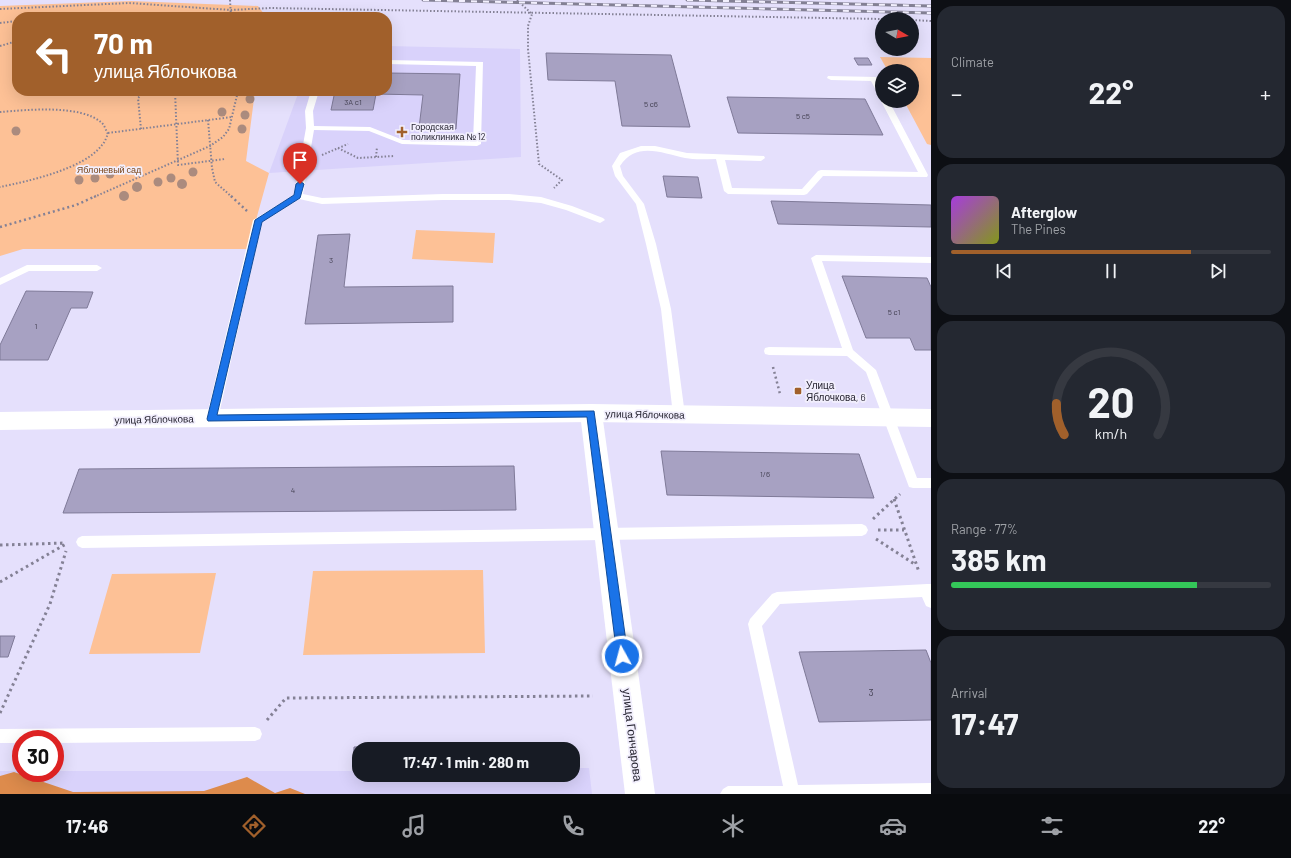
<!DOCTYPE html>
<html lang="en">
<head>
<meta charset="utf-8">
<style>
  body { margin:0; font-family:Barlow,sans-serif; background:#242831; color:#f1f3f6; height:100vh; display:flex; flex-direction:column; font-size:15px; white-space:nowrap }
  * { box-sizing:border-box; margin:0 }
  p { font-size:13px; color:#9ea1a6 }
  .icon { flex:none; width:22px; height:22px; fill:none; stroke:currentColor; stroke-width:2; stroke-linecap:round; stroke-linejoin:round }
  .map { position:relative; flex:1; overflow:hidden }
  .panel { display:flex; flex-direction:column; gap:6px; padding:6px; background:#0d0f14; width:360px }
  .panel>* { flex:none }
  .guide { position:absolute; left:12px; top:12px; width:380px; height:84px; border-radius:16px; box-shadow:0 4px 16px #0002; background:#a1602b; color:#fff; overflow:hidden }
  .needle { width:26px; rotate:100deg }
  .controls { position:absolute; left:875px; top:12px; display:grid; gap:8px }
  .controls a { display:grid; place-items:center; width:44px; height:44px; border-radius:50%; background:#171b24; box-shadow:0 4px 16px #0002; font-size:20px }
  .speed { position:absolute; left:12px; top:730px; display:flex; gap:8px; font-size:20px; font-weight:700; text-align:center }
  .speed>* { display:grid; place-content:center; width:52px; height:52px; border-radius:50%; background:#171b24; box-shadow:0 4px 16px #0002; line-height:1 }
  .speed .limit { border:6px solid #d22; background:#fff; color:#111 }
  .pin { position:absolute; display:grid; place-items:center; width:34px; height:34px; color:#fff; margin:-41px -17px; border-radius:50% 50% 50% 0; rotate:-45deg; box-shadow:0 0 4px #0007 }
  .pin .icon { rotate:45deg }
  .me { position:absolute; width:44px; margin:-22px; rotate:353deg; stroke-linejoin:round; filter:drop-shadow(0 0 3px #0008) }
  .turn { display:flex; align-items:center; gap:14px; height:84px; padding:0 16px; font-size:18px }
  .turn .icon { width:52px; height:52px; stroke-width:2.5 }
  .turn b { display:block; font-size:28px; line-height:34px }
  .big { font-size:30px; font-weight:700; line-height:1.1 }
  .panel .card { flex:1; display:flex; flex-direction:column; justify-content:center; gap:6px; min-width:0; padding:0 14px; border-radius:16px; background:#242831 }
  .panel .dial { align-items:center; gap:0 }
  .dial svg { height:104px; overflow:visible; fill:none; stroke:#363941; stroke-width:7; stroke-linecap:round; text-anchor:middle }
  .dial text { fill:#f1f3f6; stroke:none }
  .song { display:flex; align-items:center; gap:12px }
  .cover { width:48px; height:48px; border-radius:6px; background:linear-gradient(135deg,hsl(280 70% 55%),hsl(70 70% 35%)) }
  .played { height:4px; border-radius:2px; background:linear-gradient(90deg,#a1602b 75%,#363941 75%) }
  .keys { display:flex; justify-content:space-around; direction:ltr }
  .heat { display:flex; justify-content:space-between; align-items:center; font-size:22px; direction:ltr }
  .charge { height:6px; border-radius:3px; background:linear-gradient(90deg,#34c759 77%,#363941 0) }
  .trip { position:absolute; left:352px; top:742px; width:228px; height:40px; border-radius:16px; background:#171b24; box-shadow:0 4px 16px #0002; font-weight:700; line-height:40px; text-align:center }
  .menu { display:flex; height:64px; justify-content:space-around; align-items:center; background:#090b0e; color:#9ea1a6 }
  .menu .icon { width:28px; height:28px }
  .menu .current { color:#a1602b }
  .menu b { font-size:18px; color:#f1f3f6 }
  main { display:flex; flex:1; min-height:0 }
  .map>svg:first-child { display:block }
</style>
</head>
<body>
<main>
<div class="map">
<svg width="931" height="794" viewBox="0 0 931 794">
  <rect width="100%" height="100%" fill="#e5e0fc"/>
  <path fill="#d9d2fb" d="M387 46 520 49 521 157 269 173 299 91H387Z
    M573 768H589L592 794H0V771H21V773H55V771H359V775H573Z"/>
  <path fill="#fdc196" d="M131 1 258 6 264 14 263 17H17V91H255L246 161 269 173 248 249H23L0 256V6Z
    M880 57 931 58V145L927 144 904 101H912V71H888Z
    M416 230 495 233 493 263 412 259Z
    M483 570 485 653 303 655 313 571Z
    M216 573 200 653 89 654 112 574Z"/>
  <path fill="#dd8b4c" d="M14 772 73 792 204 791 247 777 275 793 290 788 305 794H0V776Z"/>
  <path fill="#a7a1c2" stroke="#7f7a98" d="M546 53 671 55 690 127 622 126 615 81 548 80Z
    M854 58H868L872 65H858Z
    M387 73 460 74 456 129 419 128 423 95 376 94 373 110H331L335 91H387Z
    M727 97 865 99 883 135 738 133Z
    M663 176 698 177 702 198 667 197Z
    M771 201 931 205V227L778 224Z
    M350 234 344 287 453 286V322L305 324 318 235Z
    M842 276 927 278 931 287V350H915L910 338H866Z
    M26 291 93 292 87 308H71L48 360H0V345Z
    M661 451 859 454 874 498 667 495Z
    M514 466 516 510 63 513 79 469Z
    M0 636H15L8 657H0Z
    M926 650 931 663V720L819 722 799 652Z
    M390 746 389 749H359V771H353L354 747Z"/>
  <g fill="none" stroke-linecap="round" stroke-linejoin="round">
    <path stroke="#848195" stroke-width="2" stroke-dasharray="1.5 2" stroke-linecap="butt" d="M230 0 231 17
      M517 0 532 14 528 26V49L539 164 562 180 554 188
      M0 9 129 3 231 10 270 8 882 19
      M912 20 931 21
      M0 23 17 21
      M0 46 17 41
      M175 91 178 165 225 159
      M0 112C27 110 81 104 102 123 105 126 106 131 108 134 106 138 105 142 102 145 84 169 29 181 0 187
      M208 120 212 168 215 182 232 197
      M141 129 138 98 145 91
      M108 133 232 117
      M338 148 358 158 395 156
      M322 155 348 144
      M376 157 377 147
      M94 197 210 146 223 137 229 129 238 91"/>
    <path stroke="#848195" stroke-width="2.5" stroke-dasharray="2 3" stroke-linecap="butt" d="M231 196 247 211
      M0 227 76 205 96 196
      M773 367 780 394"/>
    <path stroke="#848195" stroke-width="3" stroke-dasharray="2.5 3.5" stroke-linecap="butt" d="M894 499 919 572
      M873 519 900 494
      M878 530H904
      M876 539 916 565
      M0 545 66 543
      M0 582 66 544
      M0 713 50 604 66 551
      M267 720 286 698 593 696"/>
    <path fill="#fff" fill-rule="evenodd" d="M387 60 483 62 481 144 477 146 402 144 369 131 314 130 303 194 322 198 443 194H509L541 197 572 206 603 218 605 220 600 223 566 210 541 203 509 200H443L322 204 299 199 262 221 218 419 216 422 212 424 208 422 206 419 253 220 294 195 306 128 305 111 311 91H319L313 111 314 126 370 127 403 140 473 141 476 66 387 64Z
      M828 76 877 77 882 87V96H879L871 81 831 80 827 78Z
      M882 100V101H889L928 175 927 177 823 176 807 194 804 195 728 194 724 191 716 159C706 159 695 160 685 158 662 153 636 141 620 166L623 176 644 204 656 244 671 309 685 415 683 418 679 419 675 418 673 415 661 309 646 244 636 204 615 176 612 166 620 153 641 146H655L687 153 764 156 765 158 761 161 725 160 732 188 802 189 818 171 821 170 918 172 881 101Z
      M816 255 931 257V263L822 261 853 350 876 370 917 478H931V488H913L909 487 866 372 847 356 769 355 765 354 764 351 765 348 769 347 842 348 811 258Z
      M27 265H97L102 268 97 271H29L0 285V278Z
      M862 524 866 526 868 530 866 534 862 536 82 548 78 546 76 542 78 538 82 536Z
      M927 584H931V608L926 606 922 597 780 604 762 626 798 785 931 783V794H720L723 789 728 786H783L748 624 750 619 772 594 777 592Z
      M255 727 260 729 262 734 260 739 255 741 55 743V739H21V743H0V729Z"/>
    <path fill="#fff" fill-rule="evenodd" d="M591 404 599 407 602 413 655 794H625L580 413 583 407Z"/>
    <path fill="#fff" fill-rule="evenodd" d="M591 404 931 409V427L591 422 0 430V412Z"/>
    <g stroke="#838094" stroke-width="3">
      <path id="rail" d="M423 0 931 13
        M687 0 931 6"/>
    </g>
    <use href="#rail" stroke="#f2effd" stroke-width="2" stroke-dasharray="6" stroke-linecap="butt"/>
  </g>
  <g fill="#ab8b7e">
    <circle cx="250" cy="99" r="4.5"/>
    <circle cx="222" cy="112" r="4.5"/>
    <circle cx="245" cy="115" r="4.5"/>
    <circle cx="242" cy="129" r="4.5"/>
    <circle cx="16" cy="131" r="4.5"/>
    <circle cx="193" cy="172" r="4.5"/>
    <circle cx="110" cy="174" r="4.5"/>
    <circle cx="95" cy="178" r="4.5"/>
    <circle cx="171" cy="178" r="4.5"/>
    <circle cx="79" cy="180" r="4.5"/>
    <circle cx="158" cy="182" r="4.5"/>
    <circle cx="182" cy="184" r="5"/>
    <circle cx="137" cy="187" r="5"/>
    <circle cx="124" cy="196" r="5"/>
  </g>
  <path fill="#1a73e8" stroke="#114b97" d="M300 181 304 184 300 198 262 222 217 415 594 411 628 656 626 660 622 662 618 660 617 656 587 417 208 421 207 419 255 220 294 195 296 184Z"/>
  <g fill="#a1602b" stroke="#f2effd" stroke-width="1.5">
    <path d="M400 126h4v4h4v4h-4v4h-4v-4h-4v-4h4z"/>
    <rect x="794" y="387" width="8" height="8" rx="2"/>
  </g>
  <g text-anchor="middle" stroke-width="3.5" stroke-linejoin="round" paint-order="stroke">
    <g font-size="8" fill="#464355">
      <text x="353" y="105">3A c1</text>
      <text x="651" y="107">5 с6</text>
      <text x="803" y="119">5 c5</text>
      <text x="331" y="263">3</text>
      <text x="894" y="315">5 с1</text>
      <text x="36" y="329">1</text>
      <text x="765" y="477">1/6</text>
      <text x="293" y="493">4</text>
    </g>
    <g font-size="9" fill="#262431" stroke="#f2effd" text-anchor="start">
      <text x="411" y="130">Городская<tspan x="411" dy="10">поликлиника № 12</tspan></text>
    </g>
    <g font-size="9" fill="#7b4517" stroke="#f2effd">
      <text x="109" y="173">Яблоневый сад</text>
    </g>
    <g font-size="10" fill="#262431" stroke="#f2effd" text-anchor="start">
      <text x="806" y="389">Улица<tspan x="806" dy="12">Яблочкова, 6</tspan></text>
    </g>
    <g font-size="10" fill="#262431" stroke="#f2effd">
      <text transform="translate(645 414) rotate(1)" y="4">улица Яблочкова</text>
      <text transform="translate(154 419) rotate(-1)" y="4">улица Яблочкова</text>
    </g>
    <g font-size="10" fill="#464355">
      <text x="871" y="696">3</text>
    </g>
    <g font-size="12" fill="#262431" stroke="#f2effd">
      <text transform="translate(632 735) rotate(83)" y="4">улица Гончарова</text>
    </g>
  </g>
</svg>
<div class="controls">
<a><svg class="needle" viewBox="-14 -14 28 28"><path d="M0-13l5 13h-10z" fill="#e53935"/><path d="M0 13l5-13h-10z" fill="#9ea1a6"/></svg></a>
<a><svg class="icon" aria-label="layers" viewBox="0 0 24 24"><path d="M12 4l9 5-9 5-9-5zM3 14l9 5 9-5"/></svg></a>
</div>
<div class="speed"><div class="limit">30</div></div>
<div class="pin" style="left:300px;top:184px;background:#d93025"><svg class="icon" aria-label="arrive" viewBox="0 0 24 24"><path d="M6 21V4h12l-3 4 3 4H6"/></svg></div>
<svg class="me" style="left:622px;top:656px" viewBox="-20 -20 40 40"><circle r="17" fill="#1a73e8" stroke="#fff" stroke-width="3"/><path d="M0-11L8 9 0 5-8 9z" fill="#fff"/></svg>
<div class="trip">17:47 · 1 min · 280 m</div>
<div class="guide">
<div class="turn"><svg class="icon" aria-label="left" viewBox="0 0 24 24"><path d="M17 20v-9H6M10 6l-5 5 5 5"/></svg><div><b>70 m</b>улица Яблочкова</div></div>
</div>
</div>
<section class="panel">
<div class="card"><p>Climate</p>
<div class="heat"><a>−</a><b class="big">22°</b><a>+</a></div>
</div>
<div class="card">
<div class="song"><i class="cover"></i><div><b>Afterglow</b><p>The Pines</p></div></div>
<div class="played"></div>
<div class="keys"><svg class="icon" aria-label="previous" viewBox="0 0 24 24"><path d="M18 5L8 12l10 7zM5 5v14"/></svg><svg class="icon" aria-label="pause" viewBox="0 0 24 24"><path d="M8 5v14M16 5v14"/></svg><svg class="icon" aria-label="next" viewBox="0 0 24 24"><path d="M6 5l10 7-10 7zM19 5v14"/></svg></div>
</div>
<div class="card dial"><svg viewBox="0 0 100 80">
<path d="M14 69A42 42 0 1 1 86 69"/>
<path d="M14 69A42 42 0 0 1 8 45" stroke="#a1602b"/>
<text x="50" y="56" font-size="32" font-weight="700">20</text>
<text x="50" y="72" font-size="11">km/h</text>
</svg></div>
<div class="card"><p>Range · 77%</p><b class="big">385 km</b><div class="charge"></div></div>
<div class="card"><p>Arrival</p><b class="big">17:47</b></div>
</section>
</main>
<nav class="menu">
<b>17:46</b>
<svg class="icon current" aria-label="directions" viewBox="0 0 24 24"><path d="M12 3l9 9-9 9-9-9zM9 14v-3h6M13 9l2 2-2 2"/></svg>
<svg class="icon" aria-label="music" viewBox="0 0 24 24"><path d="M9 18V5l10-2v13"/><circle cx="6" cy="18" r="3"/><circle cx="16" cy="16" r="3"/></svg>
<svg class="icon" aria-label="phone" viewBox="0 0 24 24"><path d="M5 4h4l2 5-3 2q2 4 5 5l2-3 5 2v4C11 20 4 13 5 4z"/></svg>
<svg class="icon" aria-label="climate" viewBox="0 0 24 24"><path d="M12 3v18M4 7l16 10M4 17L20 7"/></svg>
<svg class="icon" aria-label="car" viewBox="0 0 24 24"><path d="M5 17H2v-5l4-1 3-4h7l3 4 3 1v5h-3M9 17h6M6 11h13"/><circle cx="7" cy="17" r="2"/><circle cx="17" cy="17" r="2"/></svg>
<svg class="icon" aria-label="filters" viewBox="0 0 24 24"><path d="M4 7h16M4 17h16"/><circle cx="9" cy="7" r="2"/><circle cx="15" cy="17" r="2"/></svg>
<b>22°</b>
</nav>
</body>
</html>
